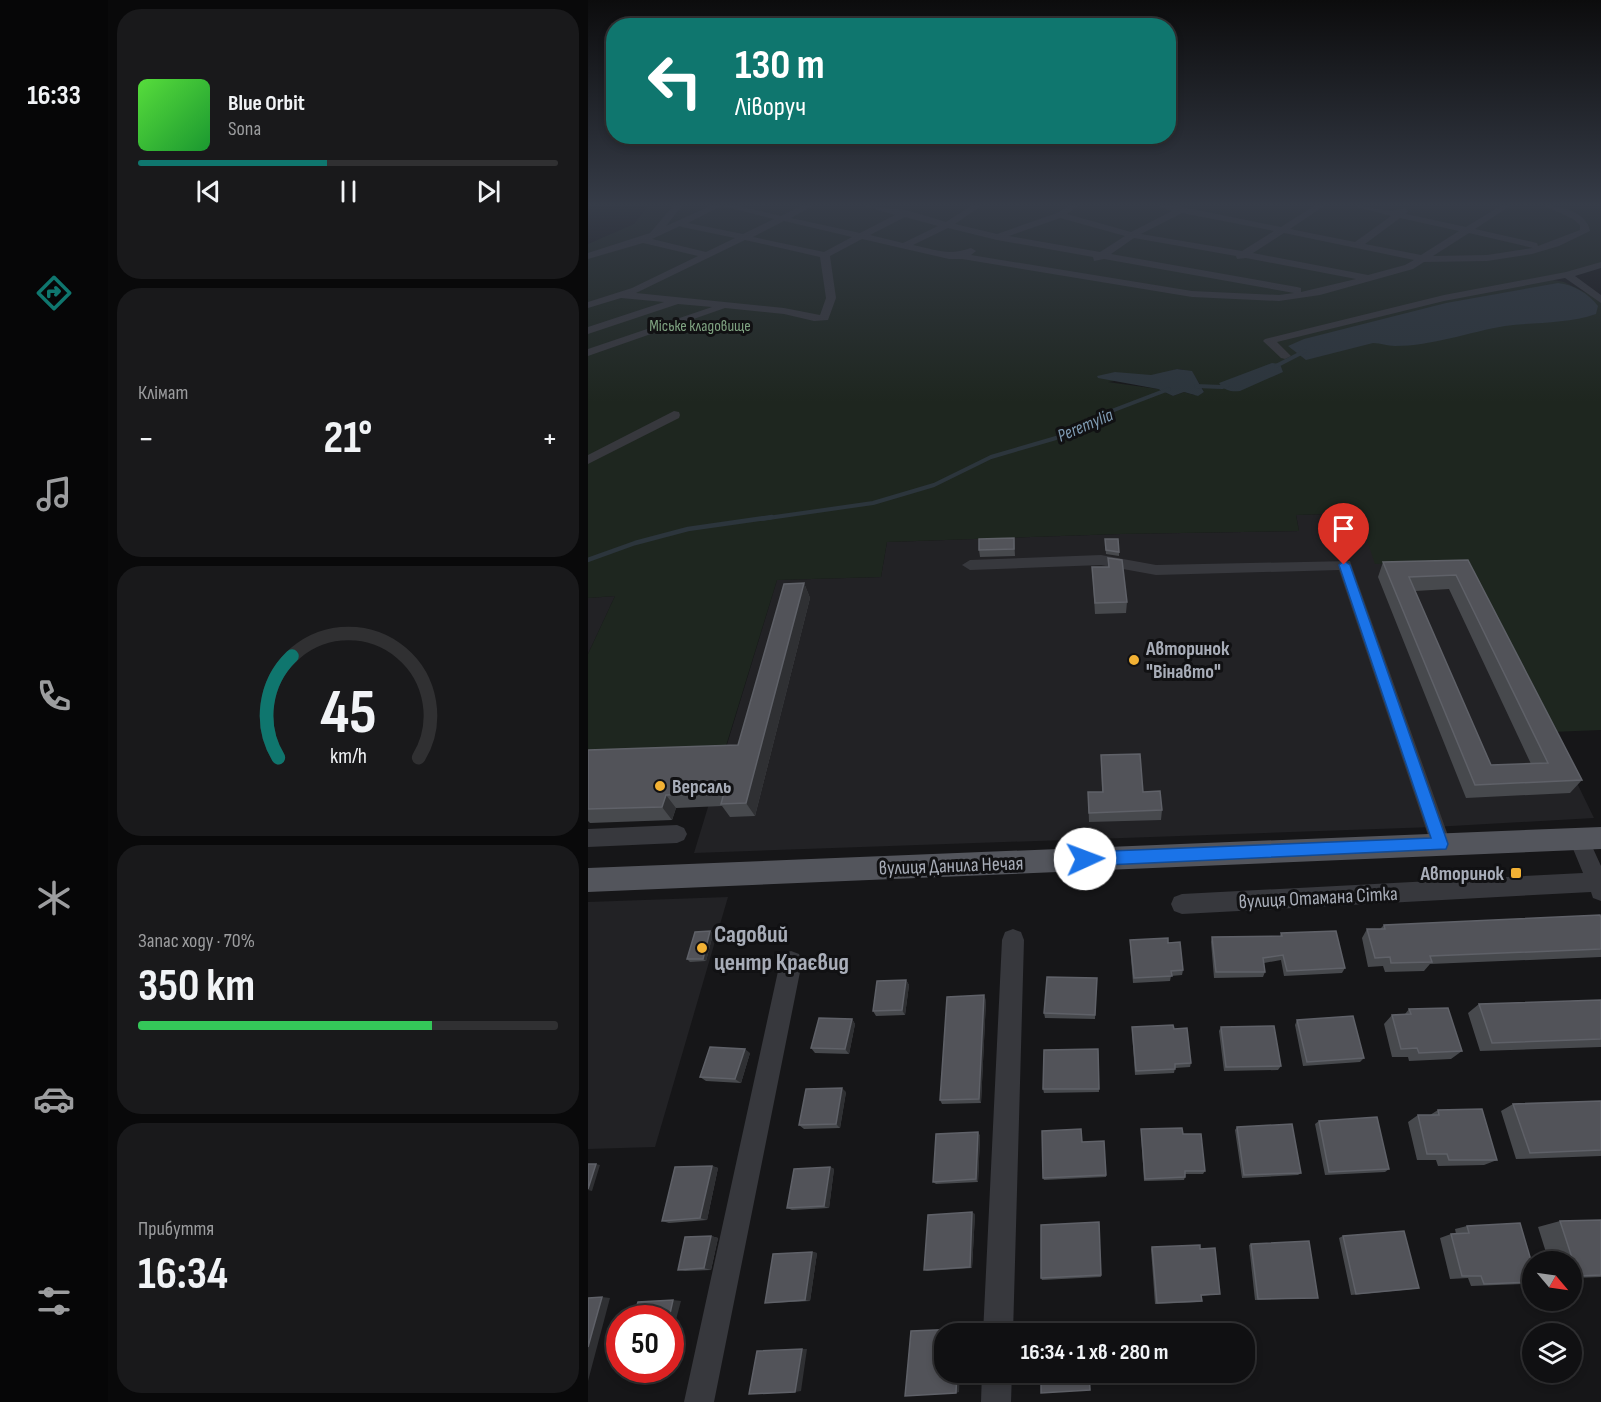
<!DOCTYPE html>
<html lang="uk">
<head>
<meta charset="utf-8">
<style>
  body { margin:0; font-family:"Sofia Sans Condensed",sans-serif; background:#19191b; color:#f1f3f6; height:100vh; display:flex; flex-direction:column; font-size:22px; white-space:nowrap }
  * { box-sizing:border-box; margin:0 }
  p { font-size:20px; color:#9c9d9f }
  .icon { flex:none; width:33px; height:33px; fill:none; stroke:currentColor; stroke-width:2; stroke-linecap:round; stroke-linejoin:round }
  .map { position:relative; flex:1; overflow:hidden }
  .drawer { display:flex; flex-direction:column; gap:9px; padding:9px; background:#09090a; width:480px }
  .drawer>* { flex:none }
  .banner { position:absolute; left:18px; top:18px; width:570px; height:126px; border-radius:24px; box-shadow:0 3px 9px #0003,0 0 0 2px #303032; background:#0f766e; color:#fff; overflow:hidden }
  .needle { width:39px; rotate:119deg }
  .tools { position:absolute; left:934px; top:1251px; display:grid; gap:12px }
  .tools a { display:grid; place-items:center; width:60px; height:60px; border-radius:50%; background:#101012; box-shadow:0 3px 9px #0003,0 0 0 2px #303032; font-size:30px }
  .speed { position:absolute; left:18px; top:1305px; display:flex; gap:12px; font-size:30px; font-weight:700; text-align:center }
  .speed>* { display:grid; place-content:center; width:78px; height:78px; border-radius:50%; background:#101012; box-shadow:0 3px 9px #0003,0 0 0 2px #303032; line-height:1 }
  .speed .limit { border:9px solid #d22; background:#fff; color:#111 }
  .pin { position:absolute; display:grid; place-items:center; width:51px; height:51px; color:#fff; margin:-62px -26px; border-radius:50% 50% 50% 0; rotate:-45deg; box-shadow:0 0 6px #0007 }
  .pin .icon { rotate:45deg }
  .me { position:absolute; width:66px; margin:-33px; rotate:88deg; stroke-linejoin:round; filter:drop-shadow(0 0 4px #0008) }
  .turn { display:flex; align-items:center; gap:21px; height:126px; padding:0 30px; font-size:27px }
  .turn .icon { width:78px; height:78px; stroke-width:2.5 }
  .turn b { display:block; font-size:42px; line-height:51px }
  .big { font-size:45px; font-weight:700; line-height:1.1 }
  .drawer .card { flex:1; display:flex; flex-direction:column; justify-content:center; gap:9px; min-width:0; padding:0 21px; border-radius:24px; background:#19191b }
  .drawer .dial { align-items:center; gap:0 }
  .dial svg { height:156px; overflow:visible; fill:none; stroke:#303032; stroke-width:7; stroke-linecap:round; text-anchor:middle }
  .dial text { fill:#f1f3f6; stroke:none }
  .song { display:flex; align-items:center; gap:18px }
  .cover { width:72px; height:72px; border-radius:9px; background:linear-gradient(135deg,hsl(110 70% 55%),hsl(130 70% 35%)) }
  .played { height:6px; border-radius:3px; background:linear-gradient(90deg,#0f766e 45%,#303032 45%) }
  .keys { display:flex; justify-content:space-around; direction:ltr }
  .heat { display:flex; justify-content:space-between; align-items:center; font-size:33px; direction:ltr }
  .charge { height:9px; border-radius:4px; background:linear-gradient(90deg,#34c759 70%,#303032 0) }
  .trip { position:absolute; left:346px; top:1323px; width:321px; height:60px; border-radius:24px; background:#101012; box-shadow:0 3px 9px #0003,0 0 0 2px #303032; font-weight:700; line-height:60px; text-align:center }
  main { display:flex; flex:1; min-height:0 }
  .menu { display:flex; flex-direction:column; width:108px; justify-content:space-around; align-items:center; background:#060607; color:#9c9d9f }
  .menu .icon { width:42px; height:42px }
  .menu .selected { color:#0f766e }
  .menu b { font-size:27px; color:#f1f3f6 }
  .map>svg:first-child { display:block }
</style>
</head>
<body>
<main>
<nav class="menu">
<b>16:33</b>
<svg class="icon selected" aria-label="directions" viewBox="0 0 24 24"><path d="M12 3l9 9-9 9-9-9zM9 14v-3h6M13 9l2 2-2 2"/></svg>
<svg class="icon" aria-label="music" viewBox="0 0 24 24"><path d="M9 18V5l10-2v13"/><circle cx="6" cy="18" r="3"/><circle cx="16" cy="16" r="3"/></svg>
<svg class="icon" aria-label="phone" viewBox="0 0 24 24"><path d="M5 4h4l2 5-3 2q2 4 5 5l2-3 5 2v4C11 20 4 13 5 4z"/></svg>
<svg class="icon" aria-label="climate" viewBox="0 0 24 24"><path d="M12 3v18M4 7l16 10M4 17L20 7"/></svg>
<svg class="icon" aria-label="car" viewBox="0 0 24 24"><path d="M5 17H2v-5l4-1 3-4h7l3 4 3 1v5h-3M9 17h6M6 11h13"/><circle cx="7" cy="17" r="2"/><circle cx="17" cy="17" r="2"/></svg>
<svg class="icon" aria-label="filters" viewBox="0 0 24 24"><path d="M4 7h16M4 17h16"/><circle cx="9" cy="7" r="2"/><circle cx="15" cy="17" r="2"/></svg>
</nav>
<section class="drawer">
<div class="card">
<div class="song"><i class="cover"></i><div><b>Blue Orbit</b><p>Sona</p></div></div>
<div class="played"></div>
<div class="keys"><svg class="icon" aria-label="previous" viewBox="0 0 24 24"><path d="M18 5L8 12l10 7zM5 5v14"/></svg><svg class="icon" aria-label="pause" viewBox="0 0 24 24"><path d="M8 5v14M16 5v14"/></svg><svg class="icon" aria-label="next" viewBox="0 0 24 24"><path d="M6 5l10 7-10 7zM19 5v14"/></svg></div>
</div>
<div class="card"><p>Клімат</p>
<div class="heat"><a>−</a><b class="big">21°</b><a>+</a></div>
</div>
<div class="card dial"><svg viewBox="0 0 100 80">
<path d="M14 69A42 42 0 1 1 86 69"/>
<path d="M14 69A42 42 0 0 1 21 17" stroke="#0f766e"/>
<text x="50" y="56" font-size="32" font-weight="700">45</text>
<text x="50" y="72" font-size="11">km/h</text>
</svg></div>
<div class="card"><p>Запас ходу · 70%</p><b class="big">350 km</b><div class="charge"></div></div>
<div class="card"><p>Прибуття</p><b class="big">16:34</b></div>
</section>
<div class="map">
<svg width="1013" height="1402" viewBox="0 0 1013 1402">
  <rect width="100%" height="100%" fill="#161618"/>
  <path fill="#222225" d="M770 513 881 561 1006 818 846 827 106 853 189 580 293 577 299 542 532 534 711 531 708 515Z
    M27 596 0 654V598Z
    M140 897 67 1147 0 1149V902Z"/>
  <path fill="#1e261f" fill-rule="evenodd" d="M60 206H1013V265L960 279 976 282 1013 300V730L963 732 881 562 787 564 770 513 708 515 711 531 532 534 299 542 293 577 189 580 134 759 0 777V654L27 596 0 598V244L46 224ZM589 369C603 369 611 381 616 392L606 395 596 392 585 396 570 389 520 382 572 374Z"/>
  <path fill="#2c353c" d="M970 283C986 285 1000 293 1010 306L1008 314C979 324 947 322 917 326 881 332 844 346 807 346 799 346 793 343 785 343L718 360 700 346 716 339 858 303Z
    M684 363 692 364 695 372 652 391C644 392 636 391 631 383Z
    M589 369 604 371 616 392 610 396 596 392 585 396 570 389 510 378 509 376 527 372 563 375Z"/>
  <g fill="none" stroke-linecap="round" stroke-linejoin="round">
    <path stroke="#2c353c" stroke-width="4" d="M688 366 717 351
      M608 386 634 387 640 385
      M173 519 285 503 346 485 403 457 468 438 521 412 581 389"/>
    <path stroke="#2c353c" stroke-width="4.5" d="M0 560 47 543 100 529 184 517"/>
    <path fill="#37383d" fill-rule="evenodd" d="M85 206H94L78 226 122 206H133L100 223 155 234 186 219 135 206H151L193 216 213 206H224L203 218 272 233 307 215 277 206 318 210 358 222 383 206H393L367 224 409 234 469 213 480 206H490L479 214 543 232 584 211 571 206H589L693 227 726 206H736L702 229 767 242 803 216 766 206C782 206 802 214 816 208L820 211 818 214 878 227 912 206H922L887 229 949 243 950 246 992 230V225L985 219 957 206C973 206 999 212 1002 231L971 246 944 254 899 261 836 262 825 269 732 295 691 301 604 297 374 259H361L274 239 242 256 248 298 240 320 226 321 196 314 137 308 0 356V349L124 307 90 304 0 334V327L76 302 33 298 0 308V302L44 288 110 256 55 243 0 259V253L62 233ZM594 213 686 231 654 251 553 234ZM317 217 350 226 315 243 282 235ZM472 218 537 236 512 252 421 236ZM812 218 871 231 833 255 777 244ZM196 221 264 237 236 252 165 237ZM92 226 94 227 147 238 118 252 64 239ZM360 228 409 240 505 257 506 261 516 259 706 293 691 295 604 291 383 255 388 251 383 248C360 256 349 250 325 245ZM696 233 826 260 817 265 780 275 665 253ZM881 233 945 248 899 255 845 256ZM546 238 648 256 649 259 658 258 768 279 713 292V288L709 287 523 254ZM157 240 232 257 238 298 232 315 196 308 48 293Z
      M1013 262V268L987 276 1013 295V303L977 278 856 301 689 342 703 356 697 359 693 358 675 341 677 339 856 295 978 272Z
      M86 411 91 412 92 415 91 418 0 464V455Z
      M513 555 568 565 762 561 863 844 860 850 853 853 846 850 843 844 751 570 568 575 513 565 382 570 374 565 382 560Z
      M89 825 96 828 99 834 96 840 89 843 0 847V829Z
      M991 830 998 833 1013 866V901L1005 898 1003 892 594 914 586 911 583 904 586 897 594 894 995 873 981 839 984 833Z
      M425 929 433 932 436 940 425 1334H395L414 940 417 932Z
      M203 951 211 954 214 962 126 1402H96L192 962 195 954Z
      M394 1372H424L423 1402H393Z"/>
    <path fill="#53555c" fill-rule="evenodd" d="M1013 827V849L0 892V868Z"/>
  </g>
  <path fill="#47494d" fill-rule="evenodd" d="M426 538 427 556 392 557 391 550Z
    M517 543 531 552V556L518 554Z
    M520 558 539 602 538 613 507 614 504 567H520Z
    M880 560 994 780 982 793 878 798 790 577 795 562ZM861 589 943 764 903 765 827 591Z
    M216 583 222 598 167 816 142 817 134 806 88 808 84 820 2 823 0 821V750L150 745Z
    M513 755 555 792 574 810 573 820 501 822 500 792H514Z
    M1013 918V957L842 964 836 971 797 972 795 966 780 967 774 938 779 929H792L796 925Z
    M122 931 125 934 118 961 102 962 99 959Z
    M693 933 757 968 754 973 696 976 693 960 676 963 677 972 675 977 626 978 623 942 624 937 692 936Z
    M542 940 580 943 595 970 594 975 583 976 582 981 545 983 542 946Z
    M509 978 507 1019 457 1018 456 1013Z
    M318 980 321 985 317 1015 288 1016 285 1011Z
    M398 1000 393 1103 354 1104 352 1100Z
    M1013 1000V1047L892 1051 880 1013 891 1004Z
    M821 1009 874 1051 863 1059 821 1061 820 1057H804L796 1024 804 1015 817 1014Z
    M264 1019 267 1024 261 1054 227 1053 223 1048Z
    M709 1020 776 1058 772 1062 715 1066 707 1025Z
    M544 1027 586 1029 603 1063 602 1067 587 1068 586 1073 547 1075 544 1032Z
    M633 1027 693 1066 690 1070 636 1071 631 1031Z
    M510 1049 511 1092 456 1093 455 1089Z
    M162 1053 153 1083 118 1081 112 1077Z
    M258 1092 252 1128 216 1129 211 1125Z
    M1013 1101V1156L928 1159 913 1111 925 1104Z
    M850 1110 909 1160 896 1165 850 1166 848 1160H829L820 1122 830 1115H842Z
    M731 1121 801 1169 797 1172 737 1175 727 1124Z
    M649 1127 713 1173 710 1175 654 1178 647 1130Z
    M553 1129 595 1134 617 1171 615 1174H597V1177L596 1180 556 1181 553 1133Z
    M390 1132 392 1136 390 1182 348 1184 345 1182Z
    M516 1141 518 1177 456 1180 455 1178 494 1142Z
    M124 1166 130 1168 119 1220 81 1223 74 1221Z
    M242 1167 246 1169 241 1208 204 1210 199 1208Z
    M387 1214 384 1268 339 1271 336 1270Z
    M1013 1220V1277L984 1278V1262H961L950 1227 972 1221Z
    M511 1222 513 1277 454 1280 453 1278Z
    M879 1226 945 1282 935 1284 883 1286 880 1278 862 1279 852 1238 863 1234H868L867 1229Z
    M123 1236 130 1238 123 1270 97 1271 90 1270Z
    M755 1236 825 1289 763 1295 751 1238Z
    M663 1244 730 1298 667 1300 661 1245Z
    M564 1247 612 1249 632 1294 613 1296 614 1301 612 1302 567 1304 563 1249Z
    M224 1252 229 1253 222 1301 183 1303H177Z"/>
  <path fill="#2f3033" d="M216 583 222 598 167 816 158 803Z
    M78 795 88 808 84 820 74 807Z
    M122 931 125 934 118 961 115 959Z
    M318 980 321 985 317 1015 314 1010Z
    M396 995 398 1000 393 1103 391 1099Z
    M264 1019 267 1024 261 1054 257 1049Z
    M157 1049 162 1053 153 1083 147 1079Z
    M254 1088 258 1092 252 1128 248 1124Z
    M390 1132 392 1136 390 1182 388 1179Z
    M8 1164 12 1165 4 1191 0 1190Z
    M124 1166 130 1168 119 1220 112 1218Z
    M242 1167 246 1169 241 1208 236 1206Z
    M384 1212 387 1214 384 1268 382 1267Z
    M123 1236 130 1238 123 1270 116 1268Z
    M224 1252 229 1253 222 1301 217 1300Z
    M14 1297 22 1298 0 1381V1347Z
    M85 1300 93 1301 82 1342V1318H81Z
    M214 1349H219L213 1391 207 1392Z
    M369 1372H372L371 1392 368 1393Z"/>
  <path fill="#525359" stroke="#5f6168" stroke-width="1.5" fill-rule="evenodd" d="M426 538V549L391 550V539Z
    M517 539H530L531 552 518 550Z
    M520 558 534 560 539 602 507 603 504 567H521Z
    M880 560 994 780 887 785 795 562ZM868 575 960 763 903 765 821 577Z
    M216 583 158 803 133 804 136 793 78 795 74 807 0 809V750L150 745 196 584Z
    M552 754 555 792 572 791 574 810 501 813 500 792H515L513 755Z
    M1012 915 1013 918V949L842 956 844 962 803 963 802 957 787 958 779 929H797L796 925Z
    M122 931 115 959H99L107 932Z
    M748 931 757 968 699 971 695 955 675 958 677 972H628L624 937 694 936 693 933Z
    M580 938V943L592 942 595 970 583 971 584 976 546 978 542 940Z
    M459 977 509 978 507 1015 456 1013Z
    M318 980 314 1010 285 1011 289 981Z
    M396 995 391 1099 352 1100 359 997Z
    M1013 1000V1039L904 1043 891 1004Z
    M860 1008 874 1051 831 1053 829 1048 813 1049 804 1015 823 1014 821 1009Z
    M765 1016 776 1058 719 1062 709 1020Z
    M231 1018 264 1019 257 1049 223 1048Z
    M585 1025 586 1029 599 1028 603 1063 587 1064V1069L548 1071 544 1027Z
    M686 1026 693 1066 638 1067 633 1027Z
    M122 1047 157 1049 147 1079 112 1077Z
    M510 1049 511 1089H455L456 1050Z
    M254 1088 248 1124 211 1125 218 1089Z
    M1013 1101V1150L942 1153 925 1104Z
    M894 1109 909 1160H861L859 1154H839L830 1115H851L850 1110Z
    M789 1117 801 1169 741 1172 731 1121Z
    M704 1124 713 1173 656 1175 649 1127Z
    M594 1128 595 1134H613L617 1171H597V1177L557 1179 553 1129Z
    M493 1129 494 1142 516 1141 518 1175 455 1178 454 1131Z
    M390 1132 388 1179 345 1182 348 1134Z
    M0 1164H8L0 1189Z
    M124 1166 112 1218 74 1221 87 1167Z
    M242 1167 236 1206 199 1208 206 1169Z
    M384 1212 382 1267 336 1270 340 1215Z
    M1013 1220V1275L990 1276 972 1221Z
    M511 1222 513 1275 453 1278V1225Z
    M932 1223 945 1267V1282L896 1284 893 1276H874L863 1234 881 1233 879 1226Z
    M816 1231 831 1288 768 1294 755 1236Z
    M123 1236 116 1268 90 1270 97 1237Z
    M721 1241 730 1298 670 1299 663 1244Z
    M612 1245V1249L627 1248 632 1294 613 1295 614 1301 569 1303 564 1247Z
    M224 1252 217 1300 177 1303 185 1254Z
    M14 1297 0 1347V1298Z
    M85 1300 81 1318H45L50 1302Z
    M500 1326V1334H453V1328Z
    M372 1329V1334H357V1372H369L368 1393 317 1396 323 1331Z
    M214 1349 207 1392 161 1394 169 1351Z
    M453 1372H501L502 1390 453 1393Z"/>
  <linearGradient id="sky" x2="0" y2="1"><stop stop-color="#0c0c0d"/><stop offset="0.51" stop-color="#363c48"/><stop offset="1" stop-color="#363c48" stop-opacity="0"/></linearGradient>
  <rect width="1013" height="402" fill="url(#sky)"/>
  <path fill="#1a73e8" stroke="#114b97" stroke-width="1.5" d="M756 561 762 565 860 844 858 849 497 866 492 864 489 859 492 854 497 852 843 838 751 565Z"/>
  <g fill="#f2b134" stroke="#111113" stroke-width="2">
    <circle cx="546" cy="660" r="6"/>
    <circle cx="72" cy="786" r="6"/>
    <rect x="922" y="867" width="12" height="12" rx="3"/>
    <circle cx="114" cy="948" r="6"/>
  </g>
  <g text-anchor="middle" stroke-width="6" stroke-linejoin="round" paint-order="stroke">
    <g font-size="16" fill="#7fa381" stroke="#111113">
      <text x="112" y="331">Міське кладовище</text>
    </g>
    <g font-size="18" font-style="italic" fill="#7f9bb3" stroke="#111113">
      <text transform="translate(497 425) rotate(-23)" y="6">Peremylia</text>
    </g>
    <g font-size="20" font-weight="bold" fill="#a8adb8" stroke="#111113" text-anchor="start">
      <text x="558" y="655">Авторинок<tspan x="558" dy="23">"Вінавто"</tspan></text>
      <text x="84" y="793">Версаль</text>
      <text x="916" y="880" text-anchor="end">Авторинок</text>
    </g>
    <g font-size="20" fill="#a8adb8" stroke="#111113">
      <text transform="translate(363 865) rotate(-2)" y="7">вулиця Данила Нечая</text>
      <text transform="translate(730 897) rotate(-3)" y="7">вулиця Отамана Сітка</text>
    </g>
    <g font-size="24" font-weight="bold" fill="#a8adb8" stroke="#111113" text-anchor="start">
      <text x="126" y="942">Садовий<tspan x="126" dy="28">центр Краєвид</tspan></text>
    </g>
  </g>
</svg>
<div class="tools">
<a><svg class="needle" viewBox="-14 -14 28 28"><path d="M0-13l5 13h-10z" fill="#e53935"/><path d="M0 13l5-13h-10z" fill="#9c9d9f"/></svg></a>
<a><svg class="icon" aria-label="layers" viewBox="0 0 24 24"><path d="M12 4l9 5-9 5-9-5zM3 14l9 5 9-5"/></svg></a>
</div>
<div class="speed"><div class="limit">50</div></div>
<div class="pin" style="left:756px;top:565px;background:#d93025"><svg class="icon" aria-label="arrive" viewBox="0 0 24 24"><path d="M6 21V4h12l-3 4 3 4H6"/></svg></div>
<svg class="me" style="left:497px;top:859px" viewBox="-20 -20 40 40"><circle r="19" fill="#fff"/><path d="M0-13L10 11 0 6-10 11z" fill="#1a73e8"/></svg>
<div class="trip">16:34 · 1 хв · 280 m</div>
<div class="banner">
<div class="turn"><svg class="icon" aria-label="left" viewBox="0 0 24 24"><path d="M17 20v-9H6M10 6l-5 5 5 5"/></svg><div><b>130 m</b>Ліворуч</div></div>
</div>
</div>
</main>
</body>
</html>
